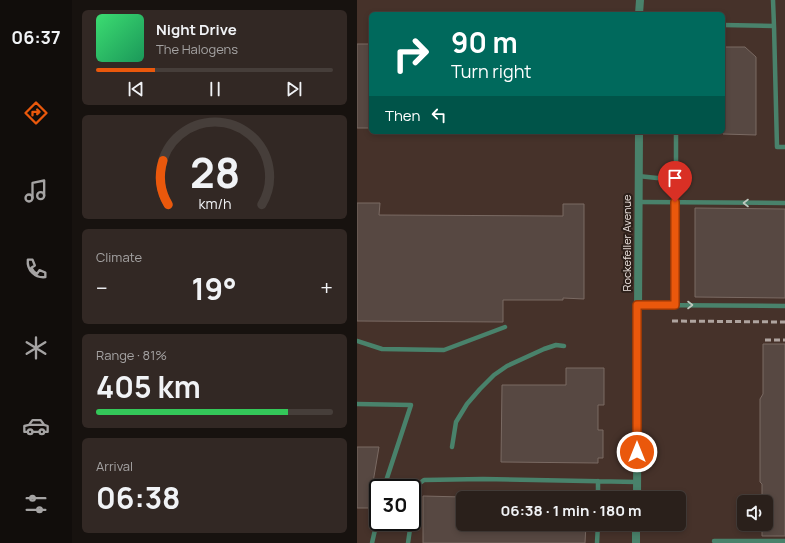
<!DOCTYPE html>
<html lang="en">
<head>
<meta charset="utf-8">
<style>
  body { margin:0; font-family:Manrope,sans-serif; background:#322824; color:#f1f3f6; height:100vh; display:flex; flex-direction:column; font-size:15px; white-space:nowrap }
  * { box-sizing:border-box; margin:0 }
  p { font-size:13px; color:#a5a3a3 }
  .icon { flex:none; width:22px; height:22px; fill:none; stroke:currentColor; stroke-width:2; stroke-linecap:round; stroke-linejoin:round }
  .map { position:relative; flex:1; overflow:hidden }
  .sheet { display:flex; flex-direction:column; gap:10px; padding:10px; background:#17120f; width:285px }
  .sheet>* { flex:none }
  .guide { position:absolute; left:12px; top:12px; width:356px; height:122px; border-radius:6px; box-shadow:0 2px 6px #0003,0 0 0 1px #463e3a; background:#00695c; color:#fff; overflow:hidden }
  .controls { position:absolute; left:380px; top:495px; display:grid; gap:8px }
  .controls a { display:grid; place-items:center; width:36px; height:36px; border-radius:6px; background:#2a201b; box-shadow:0 2px 6px #0003,0 0 0 1px #463e3a; font-size:20px }
  .speed { position:absolute; left:12px; top:479px; display:flex; gap:8px; font-size:20px; font-weight:700; text-align:center }
  .speed>* { display:grid; place-content:center; width:52px; height:52px; border-radius:50%; background:#2a201b; box-shadow:0 2px 6px #0003,0 0 0 1px #463e3a; line-height:1 }
  .speed .limit { border:2px solid #111; border-radius:6px; background:#fff; color:#111 }
  .pin { position:absolute; display:grid; place-items:center; width:34px; height:34px; color:#fff; margin:-41px -17px; border-radius:50% 50% 50% 0; rotate:-45deg; box-shadow:0 0 4px #0007 }
  .pin .icon { rotate:45deg }
  .me { position:absolute; width:44px; margin:-22px; rotate:0deg; stroke-linejoin:round; filter:drop-shadow(0 0 3px #0008) }
  .turn { display:flex; align-items:center; gap:14px; height:84px; padding:0 16px; font-size:18px }
  .turn .icon { width:52px; height:52px; stroke-width:2.5 }
  .turn b { display:block; font-size:28px; line-height:34px }
  .then { display:flex; align-items:center; height:38px; padding:0 16px; background:#0003; gap:8px; font-size:15px }
  .big { font-size:30px; font-weight:700; line-height:1.1 }
  .sheet .card { flex:1; display:flex; flex-direction:column; justify-content:center; gap:6px; min-width:0; padding:0 14px; border-radius:6px; background:#322824 }
  .sheet .dial { align-items:center; gap:0 }
  .dial svg { height:104px; overflow:visible; fill:none; stroke:#463e3a; stroke-width:7; stroke-linecap:round; text-anchor:middle }
  .dial text { fill:#f1f3f6; stroke:none }
  .song { display:flex; align-items:center; gap:12px }
  .cover { width:48px; height:48px; border-radius:6px; background:linear-gradient(135deg,hsl(140 70% 55%),hsl(150 70% 35%)) }
  .played { height:4px; border-radius:2px; background:linear-gradient(90deg,#ea580c 25%,#463e3a 25%) }
  .keys { display:flex; justify-content:space-around; direction:ltr }
  .heat { display:flex; justify-content:space-between; align-items:center; font-size:22px; direction:ltr }
  .charge { height:6px; border-radius:3px; background:linear-gradient(90deg,#34c759 81%,#463e3a 0) }
  .trip { position:absolute; left:99px; top:491px; width:230px; height:40px; border-radius:6px; background:#2a201b; box-shadow:0 2px 6px #0003,0 0 0 1px #463e3a; font-weight:700; line-height:40px; text-align:center }
  main { display:flex; flex:1; min-height:0 }
  .tabs { display:flex; flex-direction:column; width:72px; justify-content:space-around; align-items:center; background:#110d0b; color:#a5a3a3 }
  .tabs .icon { width:28px; height:28px }
  .tabs .active { color:#ea580c }
  .tabs b { font-size:18px; color:#f1f3f6 }
  .map>svg:first-child { display:block }
</style>
</head>
<body>
<main>
<nav class="tabs">
<b>06:37</b>
<svg class="icon active" aria-label="directions" viewBox="0 0 24 24"><path d="M12 3l9 9-9 9-9-9zM9 14v-3h6M13 9l2 2-2 2"/></svg>
<svg class="icon" aria-label="music" viewBox="0 0 24 24"><path d="M9 18V5l10-2v13"/><circle cx="6" cy="18" r="3"/><circle cx="16" cy="16" r="3"/></svg>
<svg class="icon" aria-label="phone" viewBox="0 0 24 24"><path d="M5 4h4l2 5-3 2q2 4 5 5l2-3 5 2v4C11 20 4 13 5 4z"/></svg>
<svg class="icon" aria-label="climate" viewBox="0 0 24 24"><path d="M12 3v18M4 7l16 10M4 17L20 7"/></svg>
<svg class="icon" aria-label="car" viewBox="0 0 24 24"><path d="M5 17H2v-5l4-1 3-4h7l3 4 3 1v5h-3M9 17h6M6 11h13"/><circle cx="7" cy="17" r="2"/><circle cx="17" cy="17" r="2"/></svg>
<svg class="icon" aria-label="filters" viewBox="0 0 24 24"><path d="M4 7h16M4 17h16"/><circle cx="9" cy="7" r="2"/><circle cx="15" cy="17" r="2"/></svg>
</nav>
<section class="sheet">
<div class="card">
<div class="song"><i class="cover"></i><div><b>Night Drive</b><p>The Halogens</p></div></div>
<div class="played"></div>
<div class="keys"><svg class="icon" aria-label="previous" viewBox="0 0 24 24"><path d="M18 5L8 12l10 7zM5 5v14"/></svg><svg class="icon" aria-label="pause" viewBox="0 0 24 24"><path d="M8 5v14M16 5v14"/></svg><svg class="icon" aria-label="next" viewBox="0 0 24 24"><path d="M6 5l10 7-10 7zM19 5v14"/></svg></div>
</div>
<div class="card dial"><svg viewBox="0 0 100 80">
<path d="M14 69A42 42 0 1 1 86 69"/>
<path d="M14 69A42 42 0 0 1 10 35" stroke="#ea580c"/>
<text x="50" y="56" font-size="32" font-weight="700">28</text>
<text x="50" y="72" font-size="11">km/h</text>
</svg></div>
<div class="card"><p>Climate</p>
<div class="heat"><a>−</a><b class="big">19°</b><a>+</a></div>
</div>
<div class="card"><p>Range · 81%</p><b class="big">405 km</b><div class="charge"></div></div>
<div class="card"><p>Arrival</p><b class="big">06:38</b></div>
</section>
<div class="map">
<svg width="428" height="543" viewBox="0 0 428 543">
  <rect width="100%" height="100%" fill="#382a24"/>
  <path fill="#46322a" fill-rule="evenodd" d="M0 0H428V543H0ZM14 14H366V132H14ZM21 488H55V522H21ZM106 498H322V524H106ZM387 502H409V524H387Z"/>
  <path fill="#574842" stroke="#7a6a63" d="M0 44H14V128H0Z
    M366 47H388L399 57V135L366 134Z
    M0 203H23L22 215 206 216V204H227V299L206 298V300H146V322L0 321Z
    M338 208 428 209V298L338 297Z
    M406 344H428V536H405V524H409V502H405V484L403 482V399L406 394Z
    M209 368H247V405H241V430H246V458H241V463L144 462 145 385H209Z
    M0 447H22L13 500 12 508H0Z
    M66 496 106 497V524H229L228 543H66Z"/>
  <g fill="none" stroke-linecap="round" stroke-linejoin="round">
    <path stroke="#49826b" stroke-width="4.5" d="M416 0 417 26
      M366 25 417 26 420 147H428
      M281 176 300 178 319 177V132
      M281 202 428 203
      M280 305 428 306
      M317 305 318 202
      M0 341 25 349 87 350 148 327
      M0 404 54 405 30 478 28 488
      M95 447 99 422 110 404 123 389 137 375 150 366 187 349 199 345 207 346
      M241 498V481
      M55 514 59 486 67 480 126 479 280 482
      M357 541H428
      M15 543 21 517
      M51 543 54 522
      M240 543 241 524"/>
    <path stroke="#49826b" stroke-width="8" d="M282 14 283 0
      M280 498 282 132
      M279 543V524"/>
    <path stroke="#afa49f" stroke-width="3" stroke-dasharray="6 3" stroke-linecap="butt" d="M315 321 428 322
      M408 340H428"/>
  </g>
  <defs><path id="oneway-chevron" d="M-2-3.5L2.5 0L-2 3.5" fill="none" stroke-width="1.6" stroke-linecap="round" stroke-linejoin="round"/></defs>
  <g stroke="#bec9bf">
    <use href="#oneway-chevron" transform="translate(389 203) rotate(-180)"/>
    <use href="#oneway-chevron" transform="translate(333 305)"/>
  </g>
  <g fill="none" stroke-linecap="round" stroke-linejoin="round">
    <g stroke="#983908" stroke-width="10">
      <path id="route" d="M280 452V305H318V202"/>
    </g>
    <use href="#route" stroke="#ea580c" stroke-width="7"/>
  </g>
  <g text-anchor="middle" stroke-width="4" stroke-linejoin="round" paint-order="stroke">
    <g font-size="11" fill="#f0e7e3" stroke="#2d201a">
      <text transform="translate(270 243) rotate(-90)" y="4">Rockefeller Avenue</text>
    </g>
  </g>
</svg>
<div class="controls">
<a><svg class="icon" aria-label="sound" viewBox="0 0 24 24"><path d="M4 9h4l5-4v14l-5-4H4zM17 9q2 3 0 6"/></svg></a>
</div>
<div class="speed"><div class="limit">30</div></div>
<div class="pin" style="left:318px;top:202px;background:#d93025"><svg class="icon" aria-label="arrive" viewBox="0 0 24 24"><path d="M6 21V4h12l-3 4 3 4H6"/></svg></div>
<svg class="me" style="left:280px;top:452px" viewBox="-20 -20 40 40"><circle r="17" fill="#ea580c" stroke="#fff" stroke-width="3"/><path d="M0-11L8 9 0 5-8 9z" fill="#fff"/></svg>
<div class="trip">06:38 · 1 min · 180 m</div>
<div class="guide">
<div class="turn"><svg class="icon" aria-label="right" viewBox="0 0 24 24"><path d="M7 20v-9h11M14 6l5 5-5 5"/></svg><div><b>90 m</b>Turn right</div></div>
<div class="then">Then<svg class="icon" aria-label="left" viewBox="0 0 24 24"><path d="M17 20v-9H6M10 6l-5 5 5 5"/></svg></div>
</div>
</div>
</main>
</body>
</html>
